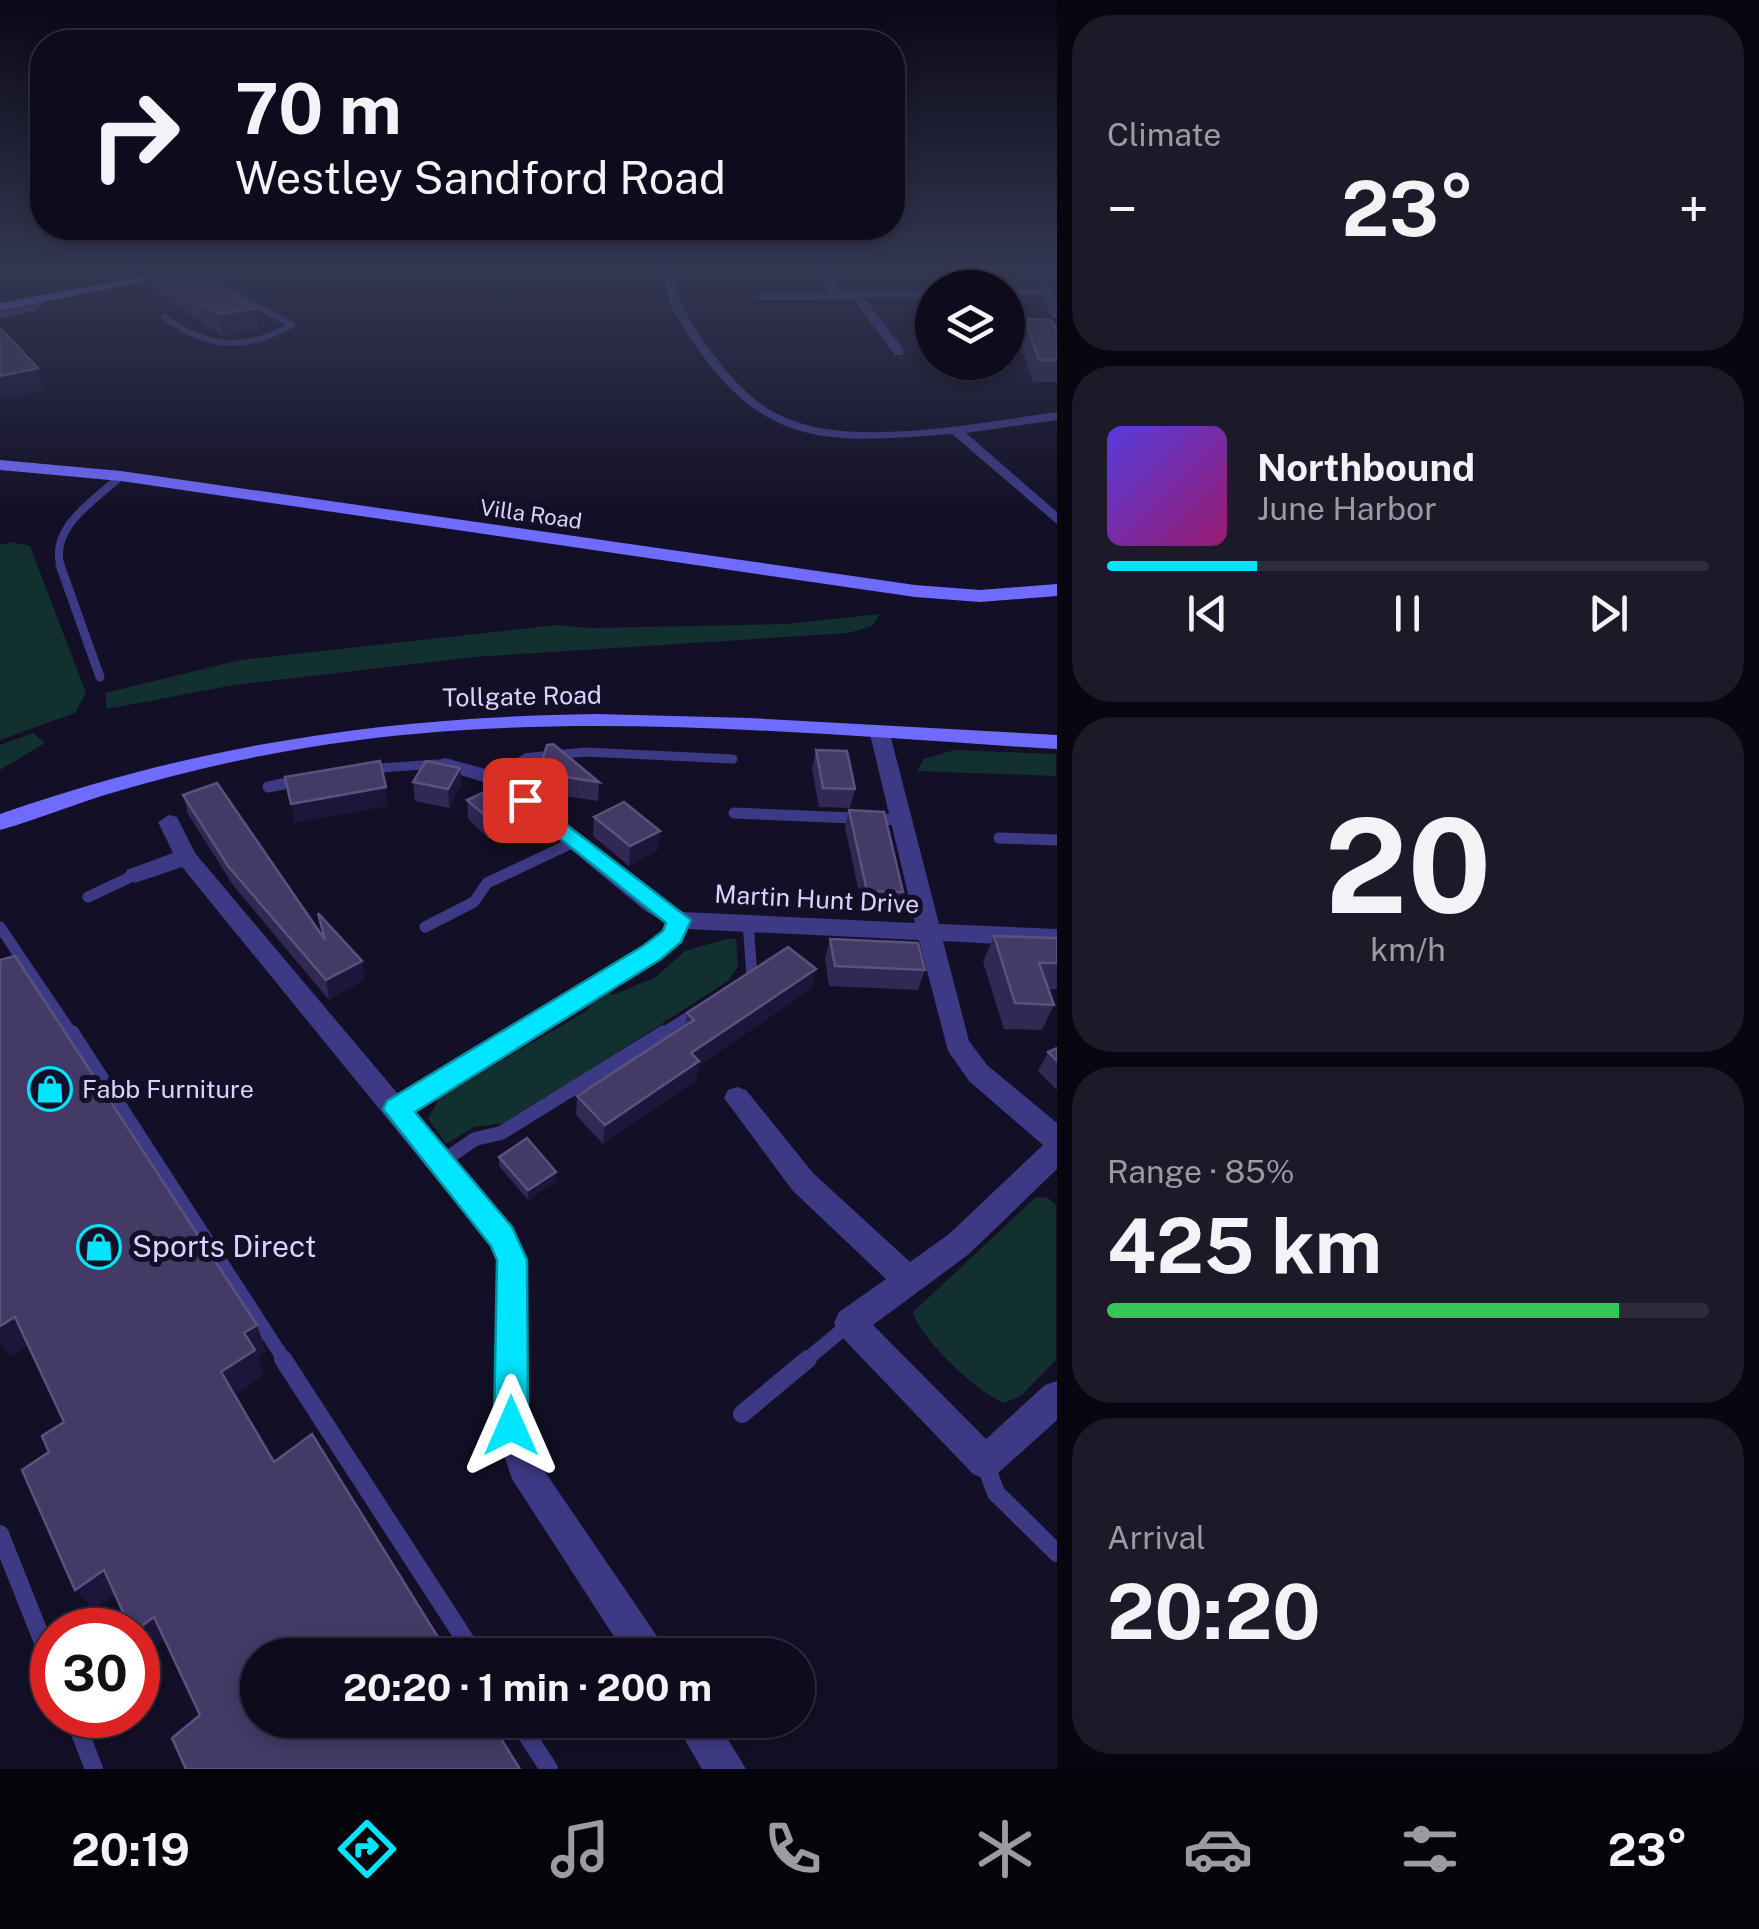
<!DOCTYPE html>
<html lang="en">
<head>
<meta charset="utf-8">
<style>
  body { margin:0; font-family:"Public Sans",sans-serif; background:#1c1929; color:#f1f3f6; height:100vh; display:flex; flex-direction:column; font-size:38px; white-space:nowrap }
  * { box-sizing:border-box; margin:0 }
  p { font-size:32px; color:#9b9ba3 }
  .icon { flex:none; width:55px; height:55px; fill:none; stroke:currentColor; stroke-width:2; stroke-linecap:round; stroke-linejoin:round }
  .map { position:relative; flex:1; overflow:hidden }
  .sheet { display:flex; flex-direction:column; gap:15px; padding:15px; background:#08060f; width:702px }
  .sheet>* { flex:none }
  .top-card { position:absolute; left:30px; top:30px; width:875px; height:210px; border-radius:40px; box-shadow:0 5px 15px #0003,0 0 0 2px #2e2b3b; background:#0e0b1c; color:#f1f3f6; overflow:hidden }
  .fabs { position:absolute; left:915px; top:270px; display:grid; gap:20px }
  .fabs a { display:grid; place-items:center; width:110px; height:110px; border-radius:50%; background:#0e0b1c; box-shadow:0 5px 15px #0003,0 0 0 2px #2e2b3b; font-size:50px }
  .speed { position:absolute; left:30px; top:1608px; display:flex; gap:20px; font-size:50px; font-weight:700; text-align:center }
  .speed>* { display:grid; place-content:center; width:130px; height:130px; border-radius:50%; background:#0e0b1c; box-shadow:0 5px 15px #0003,0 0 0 2px #2e2b3b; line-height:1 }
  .speed .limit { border:15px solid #d22; background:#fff; color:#111 }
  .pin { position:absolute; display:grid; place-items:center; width:85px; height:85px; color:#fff; margin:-42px; border-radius:20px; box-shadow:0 5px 15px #0006 }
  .me { position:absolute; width:110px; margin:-55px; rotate:0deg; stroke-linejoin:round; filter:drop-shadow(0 0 8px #0008) }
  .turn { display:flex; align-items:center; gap:35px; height:210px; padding:0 40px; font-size:45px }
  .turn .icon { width:130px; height:130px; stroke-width:2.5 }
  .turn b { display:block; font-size:70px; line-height:85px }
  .big { font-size:75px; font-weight:700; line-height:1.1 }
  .sheet .widget { flex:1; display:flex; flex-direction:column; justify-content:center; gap:15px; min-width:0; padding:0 35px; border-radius:40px; background:#1c1929 }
  .sheet .dial { align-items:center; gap:0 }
  .dial b { font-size:130px; line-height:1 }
  .song { display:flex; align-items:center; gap:30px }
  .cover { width:120px; height:120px; border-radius:15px; background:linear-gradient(135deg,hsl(250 70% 55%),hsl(320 70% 35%)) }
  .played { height:10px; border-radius:5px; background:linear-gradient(90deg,#00e5ff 25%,#2e2b3b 25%) }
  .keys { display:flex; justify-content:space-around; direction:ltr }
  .heat { display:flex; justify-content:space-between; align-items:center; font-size:55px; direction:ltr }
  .charge { height:15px; border-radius:8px; background:linear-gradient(90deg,#34c759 85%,#2e2b3b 0) }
  .trip { position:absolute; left:240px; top:1638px; width:575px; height:100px; border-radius:50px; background:#0e0b1c; box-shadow:0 5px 15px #0003,0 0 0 2px #2e2b3b; font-weight:700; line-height:100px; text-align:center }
  .tabs { display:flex; height:160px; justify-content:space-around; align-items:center; background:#06040b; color:#9b9ba3 }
  .tabs .icon { width:70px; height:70px }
  .tabs .on { color:#00e5ff }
  .tabs b { font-size:45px; color:#f1f3f6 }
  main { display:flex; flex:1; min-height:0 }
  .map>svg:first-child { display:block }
</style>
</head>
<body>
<main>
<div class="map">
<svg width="1057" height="1769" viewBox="0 0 1057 1769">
  <rect width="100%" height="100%" fill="#130f26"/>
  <path fill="#12302f" d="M12 542 30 546 86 693 75 713 0 740V545Z
    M880 614 872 626 848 633 474 657 234 685 107 709 105 693 240 660 557 625 591 628 786 624Z
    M33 733 45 743 0 770V745Z
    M954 750 1056 754V776L917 771 924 759Z
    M726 939H736L738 966 728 981 508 1123 474 1127 446 1144 428 1119 440 1097 588 1010 597 992 605 988 613 995 656 977 685 951Z
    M1036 1197 1048 1198 1056 1205V1360L1021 1396 1004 1403C979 1394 920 1339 913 1312Z"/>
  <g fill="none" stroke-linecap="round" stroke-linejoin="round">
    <path stroke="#3d3a85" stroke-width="6" d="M0 315 34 308 43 299
      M164 317C207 348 244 352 292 325L213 283"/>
    <path stroke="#3d3a85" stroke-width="8" d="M61 567C48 528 96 499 121 476"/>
    <path stroke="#3d3a85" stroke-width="9" d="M60 565 100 677
      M532 757 586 752 733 759
      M366 769 437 764"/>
    <path stroke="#3d3a85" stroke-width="11" d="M268 787 298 781
      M734 813 902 820
      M999 838 1057 840
      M88 897 135 875
      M0 927 73 1035
      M425 927 474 902 487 883 576 841
      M743 982 752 976 748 923
      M660 1035 698 1011"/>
    <path stroke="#3d3a85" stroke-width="14" d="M72 1032 285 1361
      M440 1163 475 1139 501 1133 664 1032
      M805 1361 847 1326"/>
    <path stroke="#3d3a85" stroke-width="18" d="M283 1359 475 1655
      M742 1414 808 1359
      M986 1466 996 1493 1057 1553
      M0 1534 52 1665
      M73 1715 94 1769
      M517 1720 549 1769"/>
    <path fill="#3d3a85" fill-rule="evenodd" d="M136 269H147L158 278 149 280Z
      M664 269H674C675 301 693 326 711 351 731 378 752 403 784 417 851 449 983 422 1057 412V420L966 433 1057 512V524L952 434C840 442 771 452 700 352 681 326 664 301 664 269Z
      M818 269H828L840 292 932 291V297L864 298 903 349V355H895L853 299 761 300 756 297 761 294 829 293Z
      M1033 269H1043L1057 301V319L1051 316 1043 295H1008V289H1041Z
      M880 728 890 734 939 924 1057 929V947L943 941 969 1041 987 1065 1057 1123V1169L969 1254 873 1325 986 1439 1045 1385 1057 1381V1420L997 1474 985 1479 973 1474 839 1334 834 1323 839 1312 886 1279 793 1191 724 1098 728 1090 737 1087 746 1090 813 1173 910 1262 949 1234 1043 1145 969 1081 948 1051 919 940 687 929 681 942 660 959 414 1112 511 1228 523 1249 527 1259 528 1425 543 1469 661 1642 667 1655H626L512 1479 494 1425 497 1260 491 1246 182 867 135 883 124 875 127 870 173 853 158 822 169 815 177 817 195 853 398 1094 644 947 663 931 666 923 644 910 493 785 438 768 435 764 438 760 445 758 497 772 525 753H539L542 757 539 761 513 780 660 898 683 912 915 923 870 734Z
      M673 1720H716L746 1769H702Z"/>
    <path fill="#6f6bff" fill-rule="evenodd" d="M182 269H205L0 311V303Z
      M0 460 121 471 915 585 980 590 1057 584V596L980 602 915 597 121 481 0 470Z
      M596 714 750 718 1057 735V749C816 735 570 708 330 744 257 755 185 771 115 792 77 803 39 819 0 830V814C201 744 384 717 596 714Z"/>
  </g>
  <path fill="#312854" d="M146 269 222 279 223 290 255 309 258 330 222 335 150 288Z
    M1025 319 1057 360V382H1033L1019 340Z
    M816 750 855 789 850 808 819 807 812 769Z
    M460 768 461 786 449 808 415 801 413 782Z
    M538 773 599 782 598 801 537 792Z
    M183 795 323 937 318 913 362 961 364 980 329 1000 233 885 188 814Z
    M467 800 519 805V824L489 839 468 819Z
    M849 810 903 892 898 909 862 907 845 827Z
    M594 817 660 831 658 850 629 866 593 836Z
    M994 936 1057 938V989H1049L1054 1005 1042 1030 1004 1029 983 962Z
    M830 939 925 970 918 990 829 986 825 958Z
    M816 969 811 989 699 1065 696 1080 603 1144 576 1115 577 1096 685 1026 687 1013Z
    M1057 1048V1090L1038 1071 1048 1052Z
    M499 1157 556 1181 528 1200 499 1166Z"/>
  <path fill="#1d163a" d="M222 279 225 299 210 282Z
    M255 309 258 330 222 335 219 314Z
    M38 368 44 390 0 400V376Z
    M460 768 461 786 449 808 448 789Z
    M386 787 388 806 295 823 291 804Z
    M519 805V824L489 839V819Z
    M660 831 658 850 629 866 630 846Z
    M362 961 364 980 329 1000 326 980Z
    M816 969 811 989 699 1065 696 1080 603 1144 605 1125 691 1053Z
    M556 1172V1181L528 1200V1190Z
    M15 1317 32 1343 10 1357 0 1344V1326Z
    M257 1325 266 1351 258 1357 264 1375 232 1398 221 1372 244 1333Z
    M104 1570 120 1591 93 1610 75 1590Z
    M154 1617 169 1636 148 1652 138 1640V1630Z"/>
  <path fill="#433a66" stroke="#5a527e" stroke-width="2.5" d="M147 269H207L222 279 210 282 255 309 219 314Z
    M1025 319 1051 320 1057 330V360H1039Z
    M0 328 38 368 0 376Z
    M553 744 599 782 538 773 547 745Z
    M816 750 847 751 855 789 823 788Z
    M380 761 386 787 291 804 285 777Z
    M426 761 460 768 448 789 413 782Z
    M217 783 325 940 318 913 362 961 326 980 228 866 183 795Z
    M497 786 519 805 489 819 467 800Z
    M624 802 660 831 630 846 594 817Z
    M849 810 884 812 903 892 867 891Z
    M994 936 1057 938V963H1039L1054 1005 1015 1003Z
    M830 939 918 943 925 970 835 966Z
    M788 947 816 969 691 1053 699 1061 605 1125 577 1096 694 1020 687 1013Z
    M15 956 257 1325 244 1333 255 1350 221 1372 274 1462 312 1434 449 1655H258V1720H489L520 1769H186L172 1738 200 1715 154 1617 136 1630H131L104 1570 75 1590 22 1470 49 1452 42 1436 64 1422 15 1317 0 1326V960Z
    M1057 1048V1061L1048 1052Z
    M527 1138 556 1172 528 1190 499 1157Z"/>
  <linearGradient id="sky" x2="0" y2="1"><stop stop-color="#0a0815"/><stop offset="0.52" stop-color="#333752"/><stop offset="1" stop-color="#333752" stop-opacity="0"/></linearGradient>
  <rect width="1057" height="517" fill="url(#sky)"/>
  <path fill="#00e5ff" stroke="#0095a6" stroke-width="2.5" d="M525 793 691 920 681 942 661 959 415 1112 512 1227 527 1260 528 1426 523 1437 511 1442 499 1437 494 1426 497 1260 491 1246 383 1109 387 1101 643 946 663 931 666 923 518 805 515 800Z"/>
  <defs>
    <g id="shop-ring" transform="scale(2.25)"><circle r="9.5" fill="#130f26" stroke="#00e5ff" stroke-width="1.5"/><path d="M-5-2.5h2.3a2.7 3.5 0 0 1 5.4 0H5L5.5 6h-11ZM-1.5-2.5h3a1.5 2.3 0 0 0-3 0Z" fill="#00e5ff"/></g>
  </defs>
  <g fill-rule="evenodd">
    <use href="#shop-ring" x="50" y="1089"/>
    <use href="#shop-ring" x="99" y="1247"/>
  </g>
  <g text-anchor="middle" stroke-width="10" stroke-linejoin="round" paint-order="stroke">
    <g font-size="22" fill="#d9d4ff" stroke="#130f26">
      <text transform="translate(531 514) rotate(8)" y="8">Villa Road</text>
    </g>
    <g font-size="25" fill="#d9d4ff" stroke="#130f26">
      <text transform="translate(522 696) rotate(-1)" y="9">Tollgate Road</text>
      <text transform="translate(817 899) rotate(3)" y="9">Martin Hunt Drive</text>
    </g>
    <g font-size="25" fill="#d9d4ff" stroke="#130f26" text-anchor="start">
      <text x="82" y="1098">Fabb Furniture</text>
    </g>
    <g font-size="30" fill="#d9d4ff" stroke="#130f26" text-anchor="start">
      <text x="132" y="1257">Sports Direct</text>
    </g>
  </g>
</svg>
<div class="fabs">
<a><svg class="icon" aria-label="layers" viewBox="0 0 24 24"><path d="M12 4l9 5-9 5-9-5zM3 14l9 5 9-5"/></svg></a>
</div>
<div class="speed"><div class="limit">30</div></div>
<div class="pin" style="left:525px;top:800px;background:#d93025"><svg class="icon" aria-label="arrive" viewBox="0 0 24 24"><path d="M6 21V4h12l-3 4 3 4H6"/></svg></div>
<svg class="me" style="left:511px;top:1426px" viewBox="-20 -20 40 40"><path d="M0-17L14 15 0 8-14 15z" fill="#00e5ff" stroke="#fff" stroke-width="4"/></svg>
<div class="trip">20:20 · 1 min · 200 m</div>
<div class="top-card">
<div class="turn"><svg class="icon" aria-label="right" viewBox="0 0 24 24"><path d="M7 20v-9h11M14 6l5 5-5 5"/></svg><div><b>70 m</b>Westley Sandford Road</div></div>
</div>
</div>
<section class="sheet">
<div class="widget"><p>Climate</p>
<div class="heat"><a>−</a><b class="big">23°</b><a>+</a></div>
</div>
<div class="widget">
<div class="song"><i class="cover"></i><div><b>Northbound</b><p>June Harbor</p></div></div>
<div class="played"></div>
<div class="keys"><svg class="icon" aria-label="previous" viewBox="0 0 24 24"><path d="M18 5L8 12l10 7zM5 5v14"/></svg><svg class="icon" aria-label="pause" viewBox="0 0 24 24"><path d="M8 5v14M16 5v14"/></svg><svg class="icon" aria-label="next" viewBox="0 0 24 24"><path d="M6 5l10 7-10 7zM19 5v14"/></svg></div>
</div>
<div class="widget dial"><b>20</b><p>km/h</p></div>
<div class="widget"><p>Range · 85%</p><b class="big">425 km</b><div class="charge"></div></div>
<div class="widget"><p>Arrival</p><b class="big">20:20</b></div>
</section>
</main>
<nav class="tabs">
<b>20:19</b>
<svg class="icon on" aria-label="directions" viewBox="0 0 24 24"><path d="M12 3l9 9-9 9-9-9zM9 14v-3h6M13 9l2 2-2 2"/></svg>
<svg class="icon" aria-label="music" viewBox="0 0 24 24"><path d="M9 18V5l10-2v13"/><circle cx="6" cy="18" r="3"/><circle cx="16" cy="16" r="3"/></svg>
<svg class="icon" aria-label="phone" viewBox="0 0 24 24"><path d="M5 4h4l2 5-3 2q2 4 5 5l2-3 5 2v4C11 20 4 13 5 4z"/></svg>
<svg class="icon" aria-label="climate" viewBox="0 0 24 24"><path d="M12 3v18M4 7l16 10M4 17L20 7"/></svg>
<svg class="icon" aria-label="car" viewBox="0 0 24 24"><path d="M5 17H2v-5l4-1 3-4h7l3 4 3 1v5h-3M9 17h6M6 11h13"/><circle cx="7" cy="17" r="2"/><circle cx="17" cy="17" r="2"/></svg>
<svg class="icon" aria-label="filters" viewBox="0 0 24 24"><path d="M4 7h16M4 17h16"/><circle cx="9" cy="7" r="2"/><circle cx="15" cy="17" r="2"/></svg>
<b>23°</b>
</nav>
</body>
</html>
